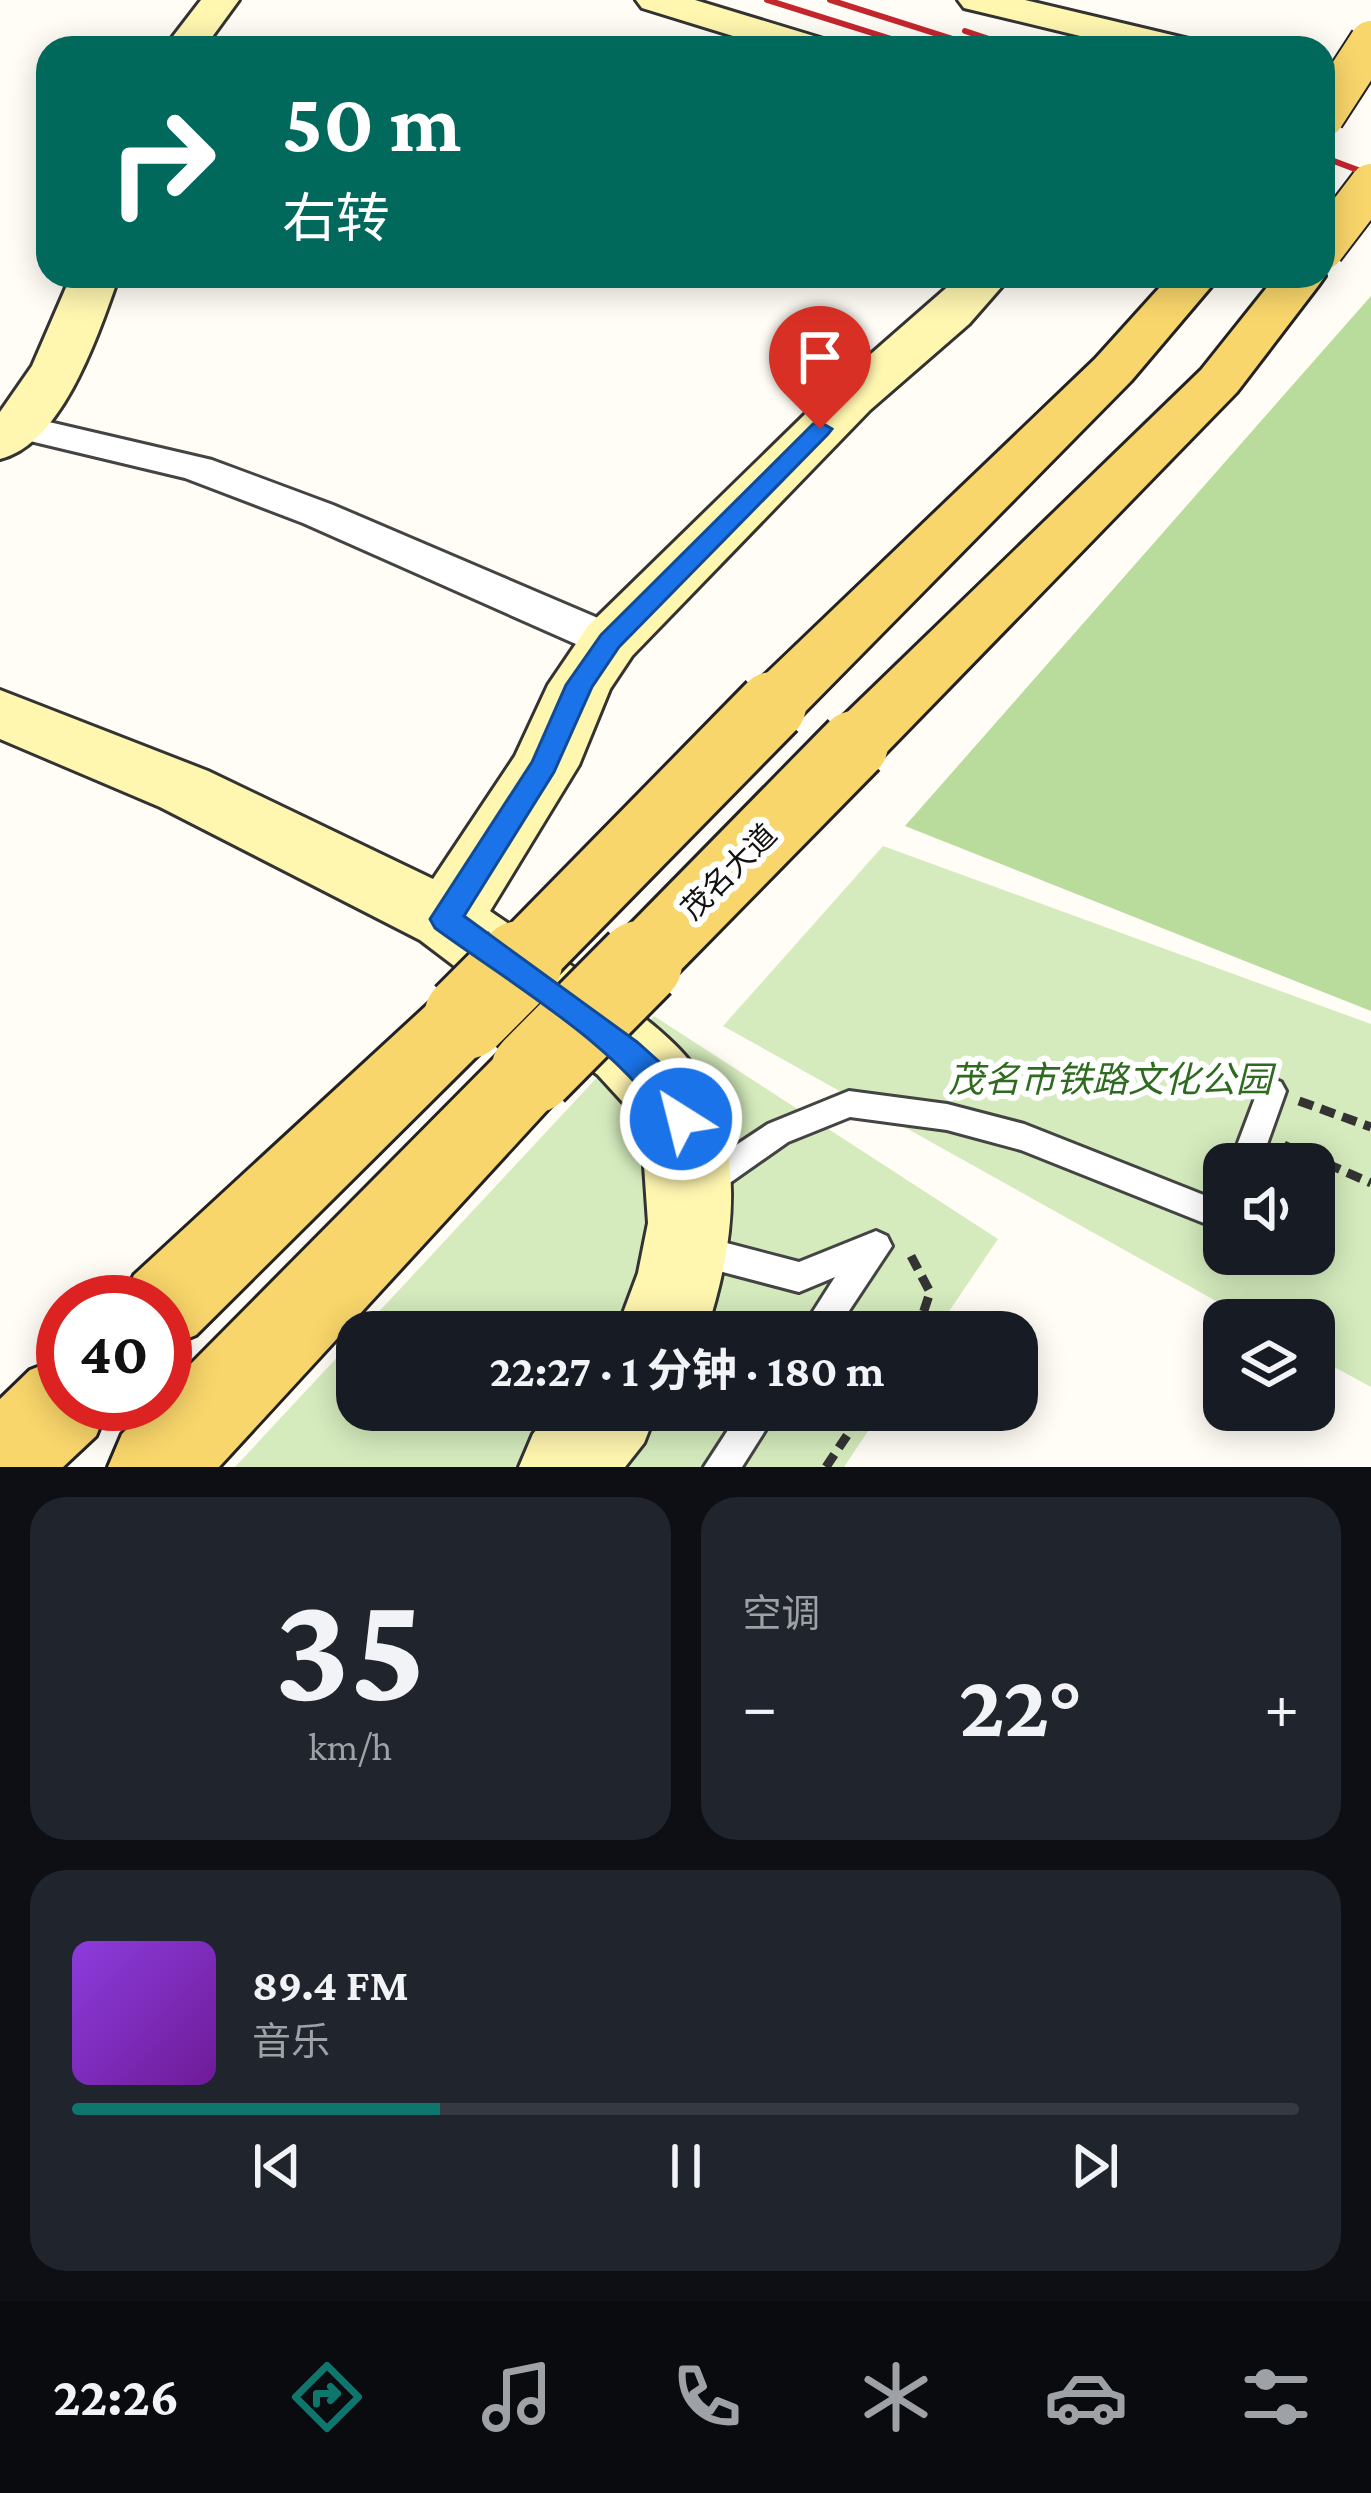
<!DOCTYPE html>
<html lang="zh">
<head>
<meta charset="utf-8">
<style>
  body { margin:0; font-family:"Crimson Pro","Noto Sans SC",serif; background:#20242c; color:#f1f3f6; height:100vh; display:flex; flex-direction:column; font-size:45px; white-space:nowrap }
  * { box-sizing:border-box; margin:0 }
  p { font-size:39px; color:#9ea1a6 }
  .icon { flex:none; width:66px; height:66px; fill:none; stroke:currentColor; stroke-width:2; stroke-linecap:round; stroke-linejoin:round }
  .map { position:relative; height:1467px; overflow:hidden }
  .drawer { display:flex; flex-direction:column; gap:30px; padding:30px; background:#0d0f14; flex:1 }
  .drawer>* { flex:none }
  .top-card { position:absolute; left:36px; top:36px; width:1299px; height:252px; border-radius:36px; box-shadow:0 6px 30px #0003; background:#00695c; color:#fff; overflow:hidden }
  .buttons { position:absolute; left:1203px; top:1143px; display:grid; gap:24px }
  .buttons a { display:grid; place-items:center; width:132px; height:132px; border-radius:24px; background:#171b24; box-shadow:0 6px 30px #0003; font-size:60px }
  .speed { position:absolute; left:36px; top:1275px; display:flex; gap:24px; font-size:60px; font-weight:700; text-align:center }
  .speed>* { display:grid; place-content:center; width:156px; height:156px; border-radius:50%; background:#171b24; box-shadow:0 6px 30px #0003; line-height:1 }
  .speed .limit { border:18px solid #d22; background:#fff; color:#111 }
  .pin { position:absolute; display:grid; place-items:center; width:102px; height:102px; color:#fff; margin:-123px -51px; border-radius:50% 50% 50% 0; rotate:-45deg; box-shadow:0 0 12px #0007 }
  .pin .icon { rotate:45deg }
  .me { position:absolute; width:132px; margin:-66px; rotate:324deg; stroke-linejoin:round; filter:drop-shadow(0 0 9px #0008) }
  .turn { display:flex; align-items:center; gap:42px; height:252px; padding:0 48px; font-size:54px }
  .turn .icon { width:156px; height:156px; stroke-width:2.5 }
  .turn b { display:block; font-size:84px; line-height:102px }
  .big { font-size:90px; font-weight:700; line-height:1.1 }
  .drawer .card { flex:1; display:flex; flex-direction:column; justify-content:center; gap:18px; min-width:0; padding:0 42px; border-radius:36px; background:#20242c }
  .drawer .dial { align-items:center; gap:0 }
  .dial b { font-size:156px; line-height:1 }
  .song { display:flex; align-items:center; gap:36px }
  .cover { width:144px; height:144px; border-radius:18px; background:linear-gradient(135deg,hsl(270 70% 55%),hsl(280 70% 35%)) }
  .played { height:12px; border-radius:6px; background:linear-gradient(90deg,#0f766e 30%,#363941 30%) }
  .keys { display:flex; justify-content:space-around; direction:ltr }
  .heat { display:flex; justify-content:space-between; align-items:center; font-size:66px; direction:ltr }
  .drawer .tiles { flex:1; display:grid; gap:30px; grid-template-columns:1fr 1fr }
  .card:last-child { grid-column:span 2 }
  .trip { position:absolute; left:336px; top:1311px; width:702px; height:120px; border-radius:36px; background:#171b24; box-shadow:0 6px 30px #0003; font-weight:700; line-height:120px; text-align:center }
  .tab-bar { display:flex; height:192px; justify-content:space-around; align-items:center; background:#090b0e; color:#9ea1a6 }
  .tab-bar .icon { width:84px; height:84px }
  .tab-bar .selected { color:#0f766e }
  .tab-bar b { font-size:54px; color:#f1f3f6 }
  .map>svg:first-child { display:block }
</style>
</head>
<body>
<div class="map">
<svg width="1371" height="1467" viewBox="0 0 1371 1467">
  <rect width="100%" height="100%" fill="#fffdf5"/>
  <path fill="#d5ebbd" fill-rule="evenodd" d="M883 846 1371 1024V1387L1314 1356V1320H1250L723 1026ZM1224 1164H1314V1254H1224Z
    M654 1016 998 1239 935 1332H360Z
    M357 1336V1410H882L844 1467H235Z"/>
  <path fill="#b9dc9c" d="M1371 296V1011L905 826Z"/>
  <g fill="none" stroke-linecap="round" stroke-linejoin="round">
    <g stroke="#444" stroke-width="6">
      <path id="lane" d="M1271 1078 1281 1082 1286 1091 1260 1164H1230L1261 1082Z
        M849 1091 947 1104 1024 1124 1224 1203V1231L1021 1150 947 1130 850 1117 788 1142 714 1194 703 1198 692 1194 688 1184 692 1174 768 1124Z
        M876 1231 887 1236 892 1246 835 1332H800L835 1277 799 1292 696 1265 685 1260 680 1250 685 1240 696 1235 799 1262Z
        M741 1410H778L742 1467H704Z"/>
    </g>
    <g stroke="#444" stroke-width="6">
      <path id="street" d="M19 415 212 460 333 505 626 630 633 641 626 652 610 656 594 652 303 523 185 478 5 435 0 426 5 419Z"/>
    </g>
    <g stroke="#333" stroke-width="6">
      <path id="secondary" d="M201 0H239L204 48H164Z
        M636 0H695L827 40 833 48H772L642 8Z
        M958 0H1025L1193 40 1199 48H1130L964 8Z
        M71 276H119C99 332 63 444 0 459V412L32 366Z
        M960 276H1011L969 324 870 410 632 656 610 689 579 765 490 911C542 948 661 1018 694 1067 749 1146 734 1247 706 1332H616L638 1273 648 1223 641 1122 598 1075 420 940 160 807 0 739V690L208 771 433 879 515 756 548 685 588 626 832 388Z
        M552 1410H657L644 1443 625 1467H519L533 1434Z"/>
    </g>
    <g stroke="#222" stroke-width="6">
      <path id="primary" d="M1323 273 1325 276 1318 286 1237 392 877 762 854 769 831 762 821 745 831 728 1201 370 1276 276Z
        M1170 276H1220L1131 381 795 722 772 729 749 722 740 706 749 690 1095 359Z
        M466 985 493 994 505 1017 493 1040 196 1335 165 1348V1302H122L134 1275 439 994Z
        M533 1037 561 1047 573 1071 561 1095 219 1467H108L122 1434 151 1404H165V1390L505 1047Z
        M63 1357V1404H109L96 1436 63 1467H0V1399L30 1370Z"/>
    </g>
    <path stroke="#333" stroke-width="9" stroke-dasharray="15 8" stroke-linecap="butt" d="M1299 1101 1371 1127
      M1284 1145 1371 1183
      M911 1256 930 1292 917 1332
      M826 1467 864 1410"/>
    <use href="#lane" fill="#fff" fill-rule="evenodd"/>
    <use href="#street" fill="#fff" fill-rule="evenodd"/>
    <use href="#secondary" fill="#fff6b0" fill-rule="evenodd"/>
    <use href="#primary" fill="#f9d66b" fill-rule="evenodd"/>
    <path stroke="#c4262e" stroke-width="6" d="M767 0 920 48
      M830 0 981 48
      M965 31 1016 48
      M1323 157 1371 175
      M1323 193 1371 212"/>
    <g stroke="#222" stroke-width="46" stroke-linecap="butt">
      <path id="primary-bridge-far2" d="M1323 116 1371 42
        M1323 248 1371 185"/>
    </g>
    <g stroke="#222" stroke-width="74" stroke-linecap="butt">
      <path id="primary-bridge-far1" d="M517 966 772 706
        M637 966 854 745"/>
    </g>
    <g stroke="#222" stroke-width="90" stroke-linecap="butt">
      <path id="primary-bridge" d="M466 1017 520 963
        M533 1071 640 963"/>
    </g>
    <use href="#primary-bridge-far2" stroke="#f9d66b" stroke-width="42"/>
    <use href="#primary-bridge-far1" stroke="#f9d66b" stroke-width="68"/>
    <use href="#primary-bridge" stroke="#f9d66b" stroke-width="84"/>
  </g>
  <path fill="#1a73e8" stroke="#114b97" stroke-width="3" d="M820 422 832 429 828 434 619 647 592 687 554 772 464 916 637 1042 676 1077 698 1119 693 1129 681 1134 669 1129C628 1051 507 981 435 928L430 919 532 762 566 685 601 635 813 424Z"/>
  <g text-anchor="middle" stroke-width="12" stroke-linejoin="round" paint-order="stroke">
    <g font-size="30" fill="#111" stroke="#fff">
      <text transform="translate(729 872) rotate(-45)" y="10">茂名大道</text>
    </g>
    <g font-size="36" font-style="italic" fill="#2f6b1f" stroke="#fff">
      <text x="1110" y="1092">茂名市铁路文化公园</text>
    </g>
  </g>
</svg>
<div class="buttons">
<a><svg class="icon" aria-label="sound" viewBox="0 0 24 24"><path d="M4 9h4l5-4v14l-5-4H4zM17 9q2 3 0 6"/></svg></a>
<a><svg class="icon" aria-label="layers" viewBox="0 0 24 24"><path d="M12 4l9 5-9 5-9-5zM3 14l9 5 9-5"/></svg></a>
</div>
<div class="speed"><div class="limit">40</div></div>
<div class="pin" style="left:820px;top:429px;background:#d93025"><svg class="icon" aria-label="arrive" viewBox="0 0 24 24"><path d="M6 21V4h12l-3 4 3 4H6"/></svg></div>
<svg class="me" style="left:681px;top:1119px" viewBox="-20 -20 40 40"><circle r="17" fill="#1a73e8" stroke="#fff" stroke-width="3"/><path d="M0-11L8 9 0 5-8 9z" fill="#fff"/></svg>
<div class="trip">22:27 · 1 分钟 · 180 m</div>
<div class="top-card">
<div class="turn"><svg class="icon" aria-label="right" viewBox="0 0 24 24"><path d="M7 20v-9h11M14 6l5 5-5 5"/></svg><div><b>50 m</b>右转</div></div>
</div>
</div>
<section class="drawer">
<div class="tiles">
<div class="card dial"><b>35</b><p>km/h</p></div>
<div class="card"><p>空调</p>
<div class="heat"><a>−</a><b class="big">22°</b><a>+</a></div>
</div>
<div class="card">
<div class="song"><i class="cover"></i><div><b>89.4 FM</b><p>音乐</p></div></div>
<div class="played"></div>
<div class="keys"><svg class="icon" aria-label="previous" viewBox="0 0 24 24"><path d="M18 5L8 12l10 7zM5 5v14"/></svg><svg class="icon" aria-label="pause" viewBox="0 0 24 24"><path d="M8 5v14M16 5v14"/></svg><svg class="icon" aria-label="next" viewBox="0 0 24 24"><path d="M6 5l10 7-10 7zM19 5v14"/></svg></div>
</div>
</div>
</section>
<nav class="tab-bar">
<b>22:26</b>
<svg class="icon selected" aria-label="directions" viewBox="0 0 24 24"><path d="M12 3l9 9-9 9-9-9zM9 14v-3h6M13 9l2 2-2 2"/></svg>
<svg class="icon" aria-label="music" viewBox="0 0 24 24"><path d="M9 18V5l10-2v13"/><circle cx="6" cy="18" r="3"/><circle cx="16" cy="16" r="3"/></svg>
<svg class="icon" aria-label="phone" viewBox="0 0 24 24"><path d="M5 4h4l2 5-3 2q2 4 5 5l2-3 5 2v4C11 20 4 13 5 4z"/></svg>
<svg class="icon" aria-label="climate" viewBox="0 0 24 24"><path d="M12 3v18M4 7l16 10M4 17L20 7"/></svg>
<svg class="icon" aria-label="car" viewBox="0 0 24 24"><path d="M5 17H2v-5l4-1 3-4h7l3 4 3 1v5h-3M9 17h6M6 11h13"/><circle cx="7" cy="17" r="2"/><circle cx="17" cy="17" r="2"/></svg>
<svg class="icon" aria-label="filters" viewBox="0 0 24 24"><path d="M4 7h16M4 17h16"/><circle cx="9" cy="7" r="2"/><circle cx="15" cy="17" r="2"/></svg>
</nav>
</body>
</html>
